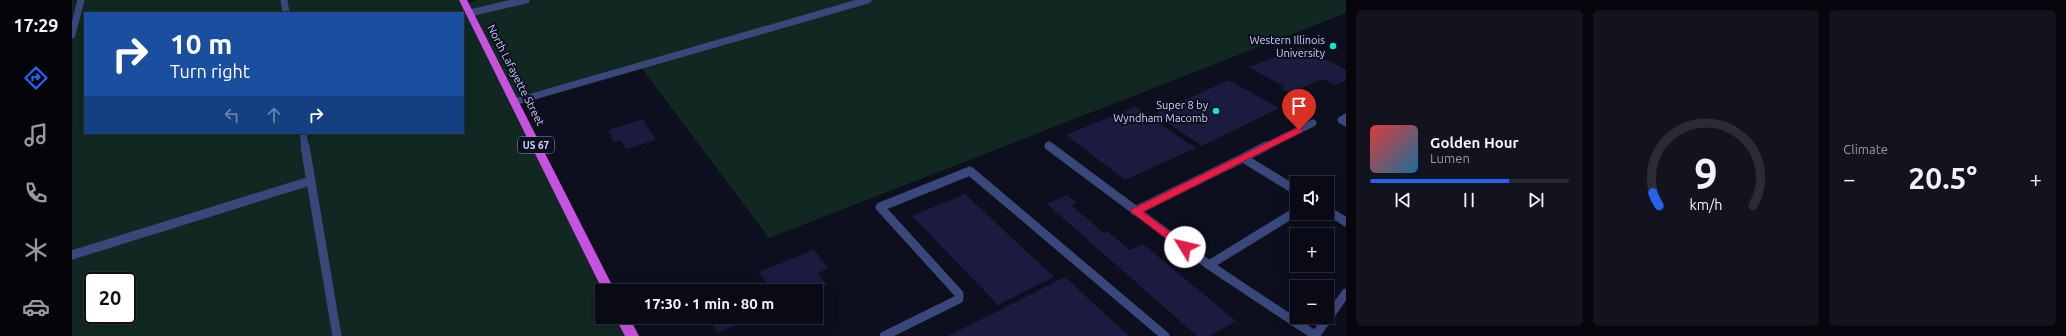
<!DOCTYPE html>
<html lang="en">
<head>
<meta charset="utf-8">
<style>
  body { margin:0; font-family:Ubuntu,sans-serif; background:#13131f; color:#f1f3f6; height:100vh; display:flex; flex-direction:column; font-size:15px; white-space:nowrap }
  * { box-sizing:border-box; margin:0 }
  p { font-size:13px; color:#999aa1 }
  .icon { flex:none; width:22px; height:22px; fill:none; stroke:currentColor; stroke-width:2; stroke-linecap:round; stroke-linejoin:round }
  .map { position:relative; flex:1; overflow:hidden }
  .sheet { display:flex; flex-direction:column; gap:10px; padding:10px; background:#06060c; width:720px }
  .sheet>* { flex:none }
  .hud { position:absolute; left:12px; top:12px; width:380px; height:122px; border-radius:0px; box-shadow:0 4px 16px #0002,0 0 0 1px #2a2b35; background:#1a4fa0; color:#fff; overflow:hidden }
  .buttons { position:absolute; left:1218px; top:176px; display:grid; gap:8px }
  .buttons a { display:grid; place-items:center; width:44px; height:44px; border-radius:0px; background:#0a0a16; box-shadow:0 4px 16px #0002,0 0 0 1px #2a2b35; font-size:20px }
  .speed { position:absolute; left:12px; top:272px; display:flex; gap:8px; font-size:20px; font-weight:700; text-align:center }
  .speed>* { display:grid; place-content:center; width:52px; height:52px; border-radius:50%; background:#0a0a16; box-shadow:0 4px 16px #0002,0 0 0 1px #2a2b35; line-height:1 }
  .speed .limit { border:2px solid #111; border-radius:6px; background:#fff; color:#111 }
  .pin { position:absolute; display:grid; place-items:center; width:34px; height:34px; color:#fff; margin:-41px -17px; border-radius:50% 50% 50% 0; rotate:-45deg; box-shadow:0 0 4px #0007 }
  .pin .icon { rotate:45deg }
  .me { position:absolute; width:44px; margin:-22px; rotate:306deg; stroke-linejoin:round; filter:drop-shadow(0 0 3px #0008) }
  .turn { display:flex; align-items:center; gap:14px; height:84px; padding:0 20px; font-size:18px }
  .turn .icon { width:52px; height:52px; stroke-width:2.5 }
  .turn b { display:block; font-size:28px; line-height:34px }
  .lanes { display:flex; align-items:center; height:38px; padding:0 20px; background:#0003; justify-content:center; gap:20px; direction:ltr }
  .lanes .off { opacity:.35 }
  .big { font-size:30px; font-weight:700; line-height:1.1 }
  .sheet .card { flex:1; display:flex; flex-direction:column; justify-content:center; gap:6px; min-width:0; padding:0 14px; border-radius:6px; background:#13131f }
  .sheet .dial { align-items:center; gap:0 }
  .dial svg { height:104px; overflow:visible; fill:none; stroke:#2a2b35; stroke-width:7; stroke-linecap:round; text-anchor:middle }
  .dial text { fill:#f1f3f6; stroke:none }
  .song { display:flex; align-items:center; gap:12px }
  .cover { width:48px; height:48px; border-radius:6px; background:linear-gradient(135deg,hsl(0 70% 55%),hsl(200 70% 35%)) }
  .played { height:4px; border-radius:2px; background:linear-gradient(90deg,#2563eb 70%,#2a2b35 70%) }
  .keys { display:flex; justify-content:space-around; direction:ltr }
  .heat { display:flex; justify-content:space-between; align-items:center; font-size:22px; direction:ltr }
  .sheet .tiles { flex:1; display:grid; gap:10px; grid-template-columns:repeat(3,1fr) }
  .trip { position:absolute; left:523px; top:284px; width:228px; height:40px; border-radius:0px; background:#0a0a16; box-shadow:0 4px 16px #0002,0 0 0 1px #2a2b35; font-weight:700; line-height:40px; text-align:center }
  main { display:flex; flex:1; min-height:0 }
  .tabs { display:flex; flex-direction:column; width:72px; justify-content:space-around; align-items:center; background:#040409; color:#999aa1 }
  .tabs .icon { width:28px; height:28px }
  .tabs .current { color:#2563eb }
  .tabs b { font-size:18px; color:#f1f3f6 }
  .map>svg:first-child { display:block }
</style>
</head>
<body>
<main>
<nav class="tabs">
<b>17:29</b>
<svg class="icon current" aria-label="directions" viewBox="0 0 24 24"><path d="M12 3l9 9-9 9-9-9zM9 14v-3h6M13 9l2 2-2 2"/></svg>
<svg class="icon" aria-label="music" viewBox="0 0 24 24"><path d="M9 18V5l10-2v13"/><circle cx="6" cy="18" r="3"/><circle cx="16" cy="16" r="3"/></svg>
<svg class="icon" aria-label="phone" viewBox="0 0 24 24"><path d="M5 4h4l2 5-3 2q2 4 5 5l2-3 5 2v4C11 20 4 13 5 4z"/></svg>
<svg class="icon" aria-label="climate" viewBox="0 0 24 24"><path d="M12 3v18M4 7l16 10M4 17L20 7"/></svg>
<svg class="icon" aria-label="car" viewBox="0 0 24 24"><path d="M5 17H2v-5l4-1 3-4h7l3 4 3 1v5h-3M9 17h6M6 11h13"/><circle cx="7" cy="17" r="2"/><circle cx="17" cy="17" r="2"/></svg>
</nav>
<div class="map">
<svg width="1274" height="336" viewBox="0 0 1274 336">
  <rect width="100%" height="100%" fill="#0d0e1e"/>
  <path fill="#102821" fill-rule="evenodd" d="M0 0H391L393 3 406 0H1274V13L697 238 568 66 442 102 537 291H530V317H550L560 336H0ZM13 13H391V133H13ZM21 281H55V315H21Z"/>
  <path fill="#1a1b3e" d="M1230 47 1274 70V81L1263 85 1251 79 1217 93 1210 89 1212 87 1177 67Z
    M1157 80 1207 108 1130 146 1082 114Z
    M1063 107 1124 148 1053 180 994 135Z
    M571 119 584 140 554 149 549 140 542 142 536 130Z
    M893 194 982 277 926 305 840 216Z
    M995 195 1005 203 1000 206 1032 233 1035 231 1058 250 1071 244 1164 321 1138 336H1125L975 204Z
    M742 250 756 268 746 273 755 285 741 291H688L698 287 687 272Z
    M993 277 1057 336H876Z
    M636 317H681L645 333Z"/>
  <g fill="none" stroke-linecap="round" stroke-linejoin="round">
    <path stroke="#3a477b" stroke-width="7" d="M212 0 214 13
      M398 13 454 0
      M442 102 796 0
      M1274 117 1269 120 1274 123
      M231 133 233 147
      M977 146 979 147
      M1192 147 1241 123"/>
    <path stroke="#3a477b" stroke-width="9" d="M233 146 265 336
      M977 146 1137 265 1244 336
      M1171 158 1194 146
      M1255 210 1274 222
      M1063 211 1171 158 1225 191
      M0 255 238 181
      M1137 265 1225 211
      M812 336 887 299V294L808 207 898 171 1093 336"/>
    <path stroke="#3a477b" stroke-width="7" d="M0 35 9 0"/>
    <path stroke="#3a477b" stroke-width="9" d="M1243 336 1274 293"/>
    <path fill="#c752e0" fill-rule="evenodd" d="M387 0H395L543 291H531Z
      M543 317H557L567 336H553Z"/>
  </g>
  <path fill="#e11d48" stroke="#92132f" d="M1227 127 1231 130 1230 132 1071 212 1116 245 1118 247 1116 250H1109L1058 211 1060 209Z"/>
  <g fill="#0aebcd" stroke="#0d0e1e" stroke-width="1.5">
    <circle cx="1261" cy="46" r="4"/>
    <circle cx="1144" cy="111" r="4"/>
  </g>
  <g text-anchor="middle" stroke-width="4" stroke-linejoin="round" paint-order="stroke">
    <rect fill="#0d0e1e" stroke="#9397ba" stroke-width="1" x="446" y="137" width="36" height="16" rx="3"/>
    <g font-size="10" font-weight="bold" fill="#ccd2fd">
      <text x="464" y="149">US 67</text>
    </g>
    <g font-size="11" fill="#ccd2fd" stroke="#0d0e1e" text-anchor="end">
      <text x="1253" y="44">Western Illinois<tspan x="1253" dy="13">University</tspan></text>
      <text x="1136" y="109">Super 8 by<tspan x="1136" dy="13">Wyndham Macomb</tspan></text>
    </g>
    <g font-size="11" fill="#ccd2fd" stroke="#0d0e1e">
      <text transform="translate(444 75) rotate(63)" y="4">North Lafayette Street</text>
    </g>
  </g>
</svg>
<div class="buttons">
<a><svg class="icon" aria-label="sound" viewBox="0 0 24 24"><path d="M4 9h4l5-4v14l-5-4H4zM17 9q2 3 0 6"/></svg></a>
<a>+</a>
<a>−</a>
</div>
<div class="speed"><div class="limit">20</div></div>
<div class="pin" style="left:1227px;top:130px;background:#d93025"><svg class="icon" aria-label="arrive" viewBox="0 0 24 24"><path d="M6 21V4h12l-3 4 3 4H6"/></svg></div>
<svg class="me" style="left:1113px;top:247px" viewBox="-20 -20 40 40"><circle r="19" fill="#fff"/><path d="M0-13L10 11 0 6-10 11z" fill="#e11d48"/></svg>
<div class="trip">17:30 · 1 min · 80 m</div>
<div class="hud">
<div class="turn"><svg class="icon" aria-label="right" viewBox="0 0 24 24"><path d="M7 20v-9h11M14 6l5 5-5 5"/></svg><div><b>10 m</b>Turn right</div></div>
<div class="lanes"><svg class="icon off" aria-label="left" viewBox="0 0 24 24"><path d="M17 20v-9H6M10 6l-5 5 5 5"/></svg><svg class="icon off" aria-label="ahead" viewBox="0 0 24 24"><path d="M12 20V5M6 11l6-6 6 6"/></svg><svg class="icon" aria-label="right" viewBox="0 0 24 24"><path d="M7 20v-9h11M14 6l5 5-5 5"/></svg></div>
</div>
</div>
<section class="sheet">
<div class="tiles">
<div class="card">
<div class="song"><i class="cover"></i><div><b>Golden Hour</b><p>Lumen</p></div></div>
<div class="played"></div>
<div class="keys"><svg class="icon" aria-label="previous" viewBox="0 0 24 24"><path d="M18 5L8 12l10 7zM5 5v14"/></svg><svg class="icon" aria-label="pause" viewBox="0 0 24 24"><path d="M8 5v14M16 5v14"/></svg><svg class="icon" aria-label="next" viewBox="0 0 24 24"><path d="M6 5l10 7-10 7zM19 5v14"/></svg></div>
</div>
<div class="card dial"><svg viewBox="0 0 100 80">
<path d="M14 69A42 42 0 1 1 86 69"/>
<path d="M14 69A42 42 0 0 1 9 59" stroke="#2563eb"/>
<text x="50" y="56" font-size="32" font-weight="700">9</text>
<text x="50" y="72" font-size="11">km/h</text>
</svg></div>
<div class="card"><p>Climate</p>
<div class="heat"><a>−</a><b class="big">20.5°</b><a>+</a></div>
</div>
</div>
</section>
</main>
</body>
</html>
